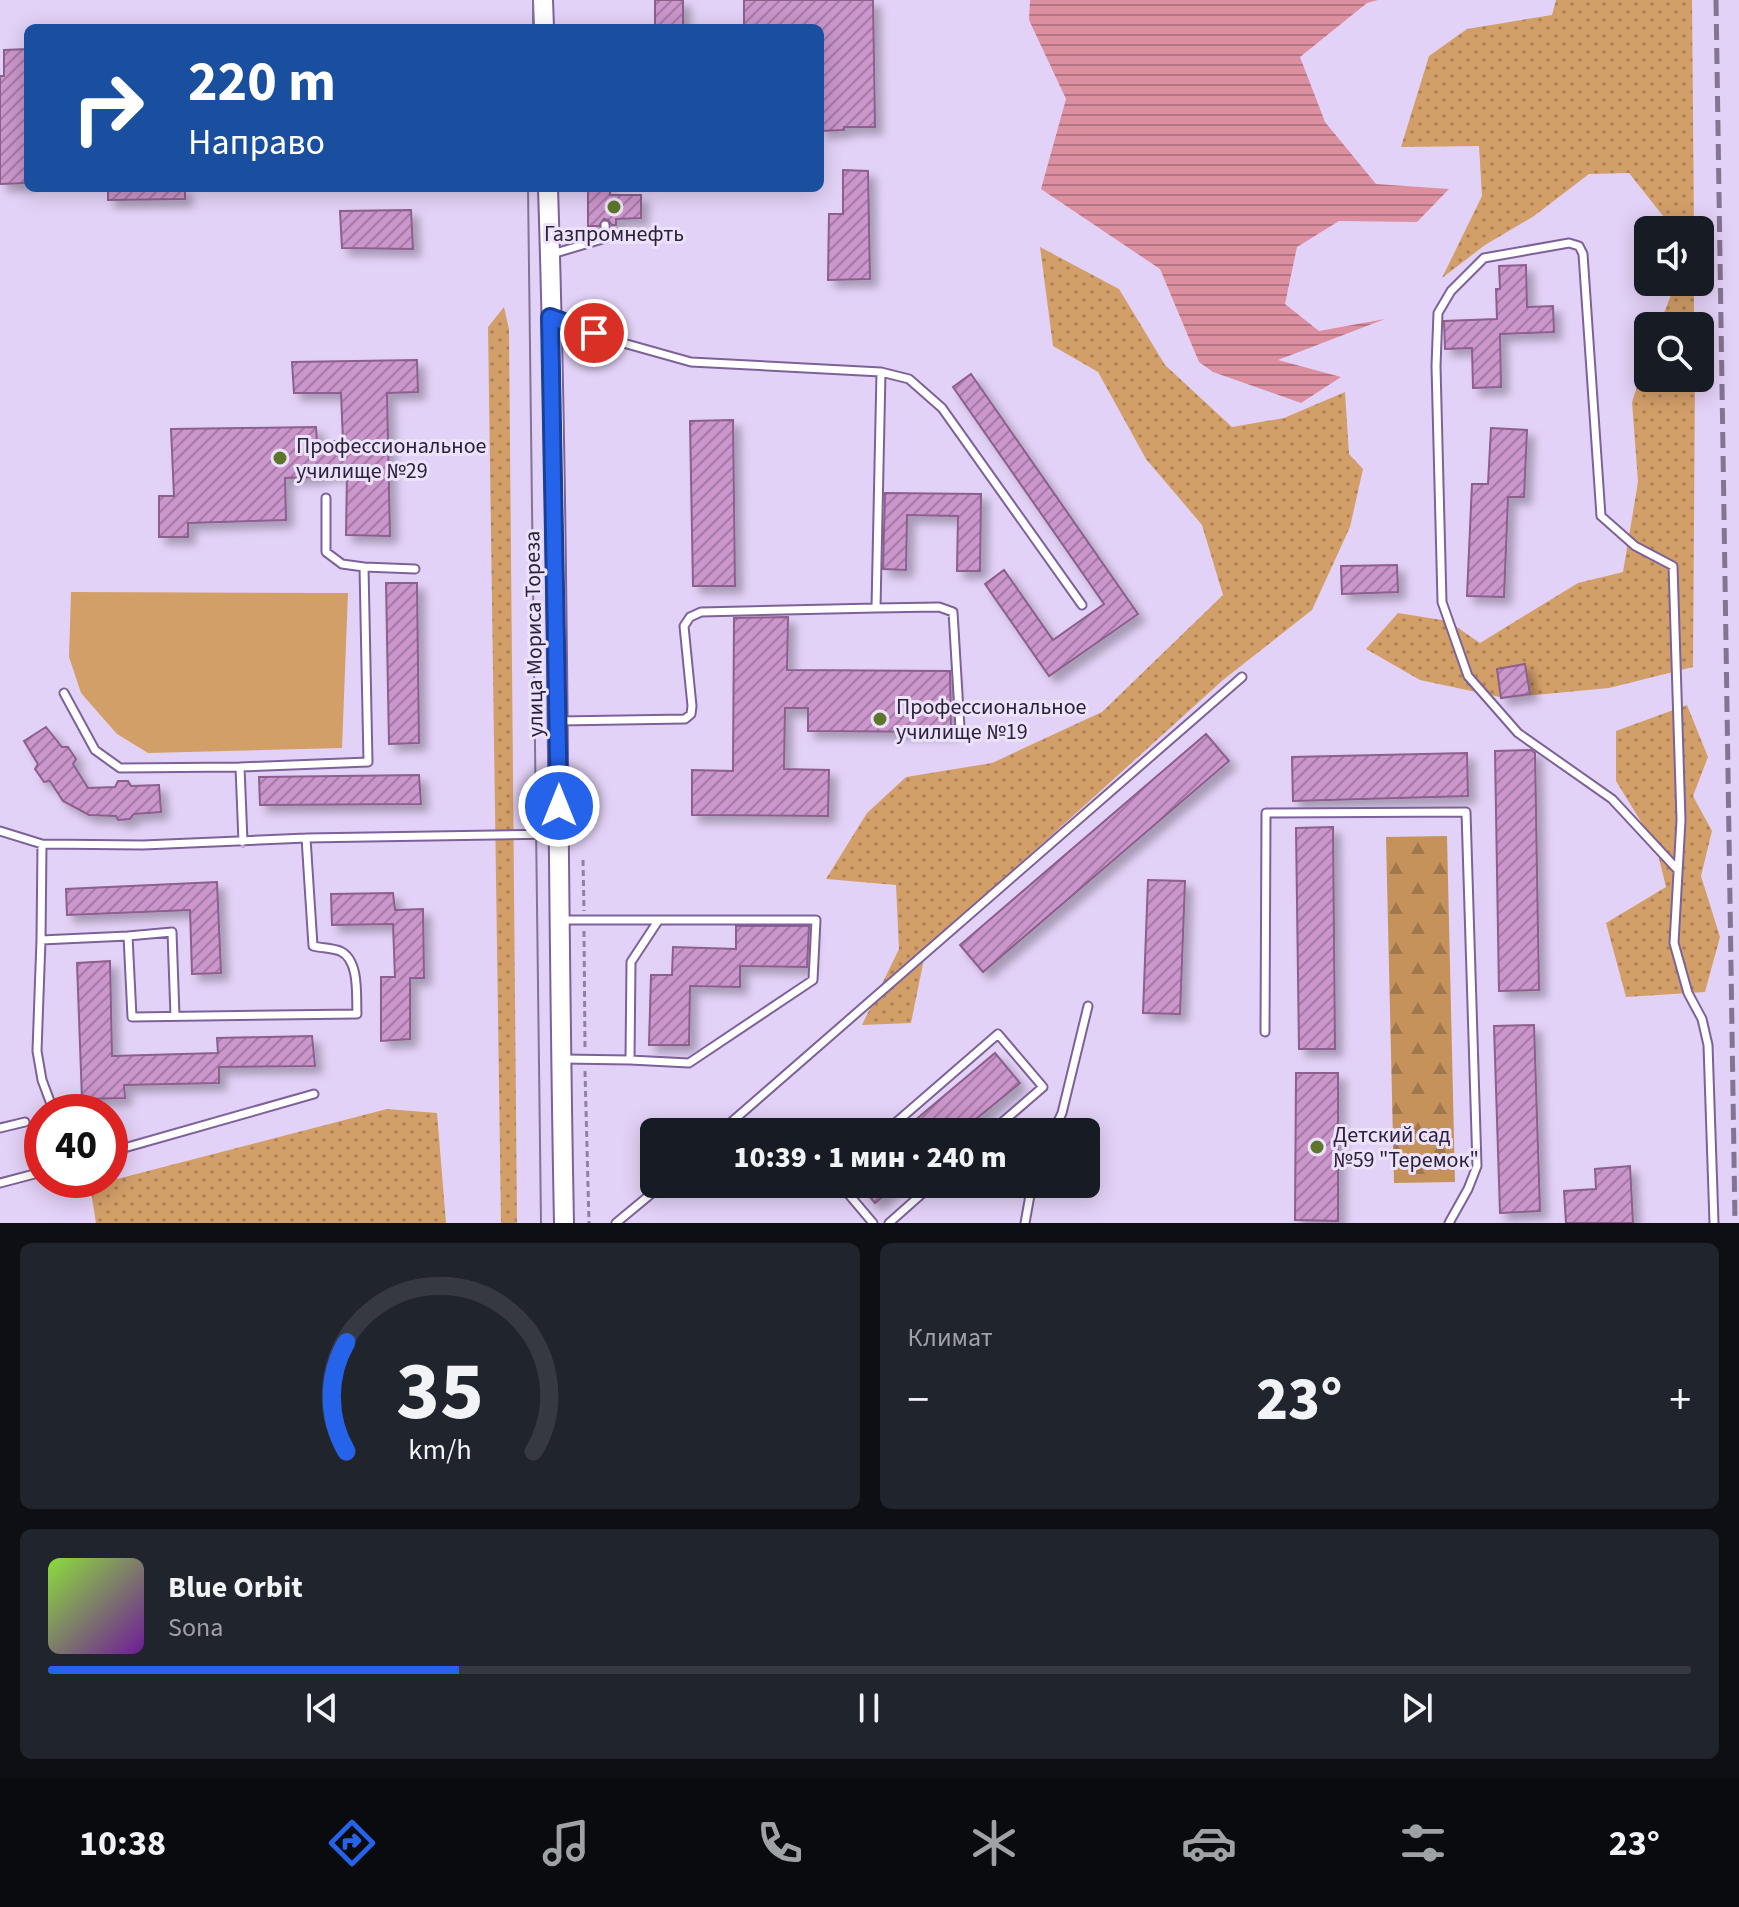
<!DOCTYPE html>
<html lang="ru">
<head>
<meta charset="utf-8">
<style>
  body { margin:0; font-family:"Source Sans 3",sans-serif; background:#20242c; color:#f1f3f6; height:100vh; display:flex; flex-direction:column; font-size:30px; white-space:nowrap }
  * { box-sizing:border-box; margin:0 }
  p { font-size:26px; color:#9ea1a6 }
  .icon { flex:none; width:44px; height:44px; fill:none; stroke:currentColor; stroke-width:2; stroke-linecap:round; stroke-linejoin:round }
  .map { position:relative; height:1223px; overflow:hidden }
  .side { display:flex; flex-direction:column; gap:20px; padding:20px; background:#0d0f14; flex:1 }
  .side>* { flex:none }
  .hud { position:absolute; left:24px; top:24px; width:800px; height:168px; border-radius:12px; box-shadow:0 4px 20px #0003; background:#1a4fa0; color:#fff; overflow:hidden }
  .controls { position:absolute; left:1634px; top:216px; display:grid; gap:16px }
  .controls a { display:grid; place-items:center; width:80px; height:80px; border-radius:12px; background:#171b24; box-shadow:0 4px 20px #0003; font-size:40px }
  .speed { position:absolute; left:24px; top:1094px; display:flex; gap:16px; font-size:40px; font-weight:700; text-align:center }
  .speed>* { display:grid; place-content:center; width:104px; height:104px; border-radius:50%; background:#171b24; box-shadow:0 4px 20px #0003; line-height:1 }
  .speed .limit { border:12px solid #d22; background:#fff; color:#111 }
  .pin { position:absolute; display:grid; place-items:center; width:68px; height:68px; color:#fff; margin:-34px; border:4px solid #fff; border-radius:50%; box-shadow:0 2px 8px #0007 }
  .me { position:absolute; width:88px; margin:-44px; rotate:0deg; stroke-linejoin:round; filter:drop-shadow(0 0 6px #0008) }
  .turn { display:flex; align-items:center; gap:28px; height:168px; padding:0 32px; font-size:36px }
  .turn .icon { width:104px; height:104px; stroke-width:2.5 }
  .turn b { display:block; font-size:56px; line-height:68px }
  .big { font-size:60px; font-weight:800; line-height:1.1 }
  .side .tile { flex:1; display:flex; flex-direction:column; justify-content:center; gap:12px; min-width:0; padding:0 28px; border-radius:12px; background:#20242c }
  .side .dial { align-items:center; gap:0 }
  .dial svg { height:208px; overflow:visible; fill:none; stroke:#363941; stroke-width:7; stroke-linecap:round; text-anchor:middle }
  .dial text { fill:#f1f3f6; stroke:none }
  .song { display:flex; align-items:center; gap:24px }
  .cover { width:96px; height:96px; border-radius:12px; background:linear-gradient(135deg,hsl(90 70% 55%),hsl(280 70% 35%)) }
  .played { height:8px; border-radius:4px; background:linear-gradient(90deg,#2563eb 25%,#363941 25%) }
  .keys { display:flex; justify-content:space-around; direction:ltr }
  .heat { display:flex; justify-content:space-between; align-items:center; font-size:44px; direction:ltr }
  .side .tiles { flex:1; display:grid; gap:20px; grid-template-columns:1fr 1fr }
  .tile:last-child { grid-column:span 2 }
  .trip { position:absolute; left:640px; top:1118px; width:460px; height:80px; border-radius:12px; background:#171b24; box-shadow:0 4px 20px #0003; font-weight:800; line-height:80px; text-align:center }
  .menu { display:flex; height:128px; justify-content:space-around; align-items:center; background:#090b0e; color:#9ea1a6 }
  .menu .icon { width:56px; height:56px }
  .menu .on { color:#2563eb }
  .menu b { font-size:36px; color:#f1f3f6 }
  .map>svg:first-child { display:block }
</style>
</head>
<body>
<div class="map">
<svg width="1739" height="1223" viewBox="0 0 1739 1223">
  <defs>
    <pattern id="grass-dots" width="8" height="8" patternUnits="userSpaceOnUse" patternTransform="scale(2)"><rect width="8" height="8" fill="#d39f69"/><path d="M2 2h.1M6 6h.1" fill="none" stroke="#ac8157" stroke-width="1.8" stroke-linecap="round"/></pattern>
    <pattern id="forest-firs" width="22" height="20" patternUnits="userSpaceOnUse" patternTransform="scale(2)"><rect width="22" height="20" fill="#c6925b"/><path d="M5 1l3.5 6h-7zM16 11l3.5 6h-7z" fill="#a1774c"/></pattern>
    <pattern id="water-rules" width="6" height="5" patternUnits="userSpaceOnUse" patternTransform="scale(2)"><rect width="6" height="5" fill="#dc8f9f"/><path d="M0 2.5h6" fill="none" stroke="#b37483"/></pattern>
    <pattern id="building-hatch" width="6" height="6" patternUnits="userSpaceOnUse" patternTransform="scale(2)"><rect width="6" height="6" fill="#cb96cb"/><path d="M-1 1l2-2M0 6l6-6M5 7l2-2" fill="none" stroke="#a57aa6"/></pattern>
    <filter id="shadow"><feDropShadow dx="7" dy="7" stdDeviation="4" flood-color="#0004"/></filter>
  </defs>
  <rect width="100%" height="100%" fill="#e3d2f7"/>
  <path fill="url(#grass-dots)" d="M1556 0H1692L1694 230H1671V226L1629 173 1589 174 1534 216 1485 245 1442 278 1482 196 1479 146 1401 147 1429 56 1467 29 1552 15Z
    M1040 247 1119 289 1165 365 1232 427 1284 418 1345 392 1349 454 1363 469 1350 527 1312 610 1223 680 926 949 911 1023 862 1025 899 949 896 885 826 879 867 813 906 777 992 763 1102 712 1223 595 1202 525 1146 459 1098 372 1053 346Z
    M1671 282H1694V326H1659L1671 295Z
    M504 307 509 329 517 1223H501L488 327Z
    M1648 353V378H1695L1693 667 1609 688 1504 698 1420 680 1366 649 1398 613 1448 621 1480 643 1578 583 1623 572 1638 482 1632 402Z
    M1687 705 1708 757 1693 796 1712 831 1701 876 1720 937 1705 992 1626 997 1606 923 1666 887 1656 846 1616 781V731Z
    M387 1109 437 1113 446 1223H96L90 1186Z"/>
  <path fill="url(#forest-firs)" d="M1447 836 1455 1182 1394 1183 1386 837Z"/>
  <path fill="#d39f69" d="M71 592 348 593 342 748 148 753 117 734 81 693 69 657Z"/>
  <path fill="url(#water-rules)" d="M1030 0H1378L1367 3 1300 57 1325 122 1376 184 1449 189 1417 222 1339 221 1297 247 1285 304 1319 331 1385 319 1278 360 1341 377 1301 403 1213 372 1199 362 1160 269 1041 189 1066 99 1029 20Z"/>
  <path fill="url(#building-hatch)" stroke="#8d5e8d" stroke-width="2" filter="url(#shadow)" d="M655 0H683V28H655Z
    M744 0H873L875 127H844V130L820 131V28H744Z
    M28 49V183L0 184V76H4V50Z
    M843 170 868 171 870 279 828 280 829 214H843Z
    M108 188H185V199L108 200Z
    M588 188H610V195H641V218L616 219V225H612L608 220 604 219 599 226H588Z
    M411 210 413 249 342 248 340 211Z
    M1526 265 1527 307 1553 306 1554 332 1500 334 1501 387 1473 388 1472 348 1445 349 1444 321 1497 319 1496 289H1500L1499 266Z
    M417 360 418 392 387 393 390 536 346 535 347 473 320 474 319 477 285 478 286 520 188 523V537H159V496H174L171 429 316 427 317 442 343 441 341 393H294L292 362Z
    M971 374 1138 614 1049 676 985 584 1004 570 1053 640 1104 604 953 387Z
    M733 420 735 586H693L690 421Z
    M1491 428 1527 430 1524 497H1508L1504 597 1467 596 1472 484H1488Z
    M885 493 981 494 980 571H957L958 516 907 515 906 570 883 569Z
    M1397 565 1398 592 1342 594 1341 566Z
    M386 583H417L419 743 389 744Z
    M788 617 787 670 950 671 951 732 808 731V708H785L784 769 829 770 828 816 692 815V770L733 771 734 618Z
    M1525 664 1530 694 1501 698 1497 669Z
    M46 727 62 747H68L76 759 73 764 88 788 115 787 118 781H128L131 786 159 785 161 812 134 814 130 819 118 820 116 816 89 815 63 801 50 781 44 782 35 769 38 764 24 741Z
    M1206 734 1229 761 983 972 960 945Z
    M1531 750 1535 753 1539 990 1499 991 1495 751Z
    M1467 753 1468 796 1293 801 1292 757Z
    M419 775 421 804 260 805 259 777Z
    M1333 827 1335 1049H1299L1296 828Z
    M1148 880 1185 881 1180 1014 1143 1013Z
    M217 882 221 973 192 974 190 910 67 915 66 889Z
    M393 893 395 910 423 909 424 978H410V1039L381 1041V977H395L393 924 332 925 331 894Z
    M736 926H809L807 967 740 966V987L690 986 689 1045H649L651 975H672L673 947 736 949Z
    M110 961 112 1056 218 1053 217 1038 312 1036 315 1066 219 1067V1083L124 1085 125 1098 82 1099 77 963Z
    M1534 1025 1540 1211 1500 1213 1494 1026Z
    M995 1053 1020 1083 960 1132H901Z
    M1296 1073H1338V1221L1295 1220Z
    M1630 1166 1633 1223H1566L1564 1191 1596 1189 1595 1169Z
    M859 1184H898L875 1203Z"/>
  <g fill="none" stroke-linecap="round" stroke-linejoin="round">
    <g stroke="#7d6199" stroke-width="11">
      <path id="service" d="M552 254 606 238 605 225
        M554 318 616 341 691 362 881 372 876 608 701 612 690 617 684 626 692 706 691 714 685 719 559 721
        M881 372 909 379 942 408 1082 605
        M326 498V552L342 564 364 567
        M876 608 939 607 953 612 960 728
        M64 693 95 750 120 768 240 767
        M0 831 42 844 143 845 306 838 559 834
        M243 842 240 767 368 762 364 567 415 569
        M42 844 41 940 128 936 132 1017 357 1014C356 996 360 960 340 951 332 948 321 948 313 946L306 838
        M1676 868 1612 799 1518 733 1468 676 1442 602 1436 366 1438 313 1451 291 1484 258 1569 243 1579 246 1583 254 1601 516 1635 546 1673 566 1681 820 1674 943 1688 993 1702 1019 1708 1045 1714 1223
        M561 920H816L813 980 689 1063 630 1060
        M128 936 172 932 175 1016
        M41 940 37 1051 42 1080 54 1112
        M1265 1032 1266 813 1466 812 1477 1166 1468 1189 1449 1223
        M563 1059 630 1060 631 962 658 921
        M727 1126 741 1132
        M0 1128 25 1122
        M720 1132 1242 677
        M885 1132 998 1034 1043 1087 991 1132
        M1053 1132 1062 1113 1088 1006
        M110 1152 314 1094
        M0 1183 42 1172
        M840 1184 873 1223
        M616 1223 663 1184
        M889 1223 933 1184
        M1025 1223 1032 1184"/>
    </g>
    <g stroke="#7d6199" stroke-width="22">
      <path id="tertiary" d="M543 0 544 28
        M548 188C559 533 557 878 564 1223"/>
    </g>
    <path stroke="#9081a0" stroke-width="3" stroke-dasharray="6 4" stroke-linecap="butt" d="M583 860 584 911
      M584 931 585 1047
      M585 1071 589 1223"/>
    <use href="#service" stroke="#fff" stroke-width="7"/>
    <use href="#tertiary" stroke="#fff" stroke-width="18"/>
    <path stroke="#837493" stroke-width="2" d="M533 0V28
      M528 188 541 1223"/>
    <path stroke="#837493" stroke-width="5" stroke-dasharray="16 8" stroke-linecap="butt" d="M1716 0 1735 1223"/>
  </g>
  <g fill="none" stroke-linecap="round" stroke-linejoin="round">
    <g stroke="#184099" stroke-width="20">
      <path id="route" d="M559 806 550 317 594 333"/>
    </g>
    <use href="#route" stroke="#2563eb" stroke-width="14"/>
  </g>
  <g fill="#5c772b" stroke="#ede2fb" stroke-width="3">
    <circle cx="614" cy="207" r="8"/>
    <circle cx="280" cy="458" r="8"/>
    <circle cx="880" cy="719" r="8"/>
    <circle cx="1317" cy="1147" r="8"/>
  </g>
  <g text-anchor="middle" stroke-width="6" stroke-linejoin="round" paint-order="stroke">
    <g font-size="22" fill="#2d2139" stroke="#ede2fb" text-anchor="start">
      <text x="614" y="241" text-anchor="middle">Газпромнефть</text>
      <text x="296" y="453">Профессиональное<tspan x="296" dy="25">училище №29</tspan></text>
      <text x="896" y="714">Профессиональное<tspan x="896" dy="25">училище №19</tspan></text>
      <text x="1333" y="1142">Детский сад<tspan x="1333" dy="25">№59 "Теремок"</tspan></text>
    </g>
    <g font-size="22" fill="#2d2139" stroke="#ede2fb">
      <text transform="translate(533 634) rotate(-91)" y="8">улица Мориса Тореза</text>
    </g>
  </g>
</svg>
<div class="controls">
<a><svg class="icon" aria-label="sound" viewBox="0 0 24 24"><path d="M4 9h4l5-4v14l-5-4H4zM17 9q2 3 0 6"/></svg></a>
<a><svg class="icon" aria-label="search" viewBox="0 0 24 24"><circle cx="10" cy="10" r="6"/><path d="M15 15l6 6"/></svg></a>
</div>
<div class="speed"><div class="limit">40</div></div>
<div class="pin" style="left:594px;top:333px;background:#d93025"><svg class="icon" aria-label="arrive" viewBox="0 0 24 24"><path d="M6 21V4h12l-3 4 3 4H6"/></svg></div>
<svg class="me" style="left:559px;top:806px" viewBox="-20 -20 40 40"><circle r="17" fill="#2563eb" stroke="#fff" stroke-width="3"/><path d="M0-11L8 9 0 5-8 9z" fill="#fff"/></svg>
<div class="trip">10:39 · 1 мин · 240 m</div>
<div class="hud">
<div class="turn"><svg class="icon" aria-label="right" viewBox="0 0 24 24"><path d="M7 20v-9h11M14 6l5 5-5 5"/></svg><div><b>220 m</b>Направо</div></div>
</div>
</div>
<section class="side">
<div class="tiles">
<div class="tile dial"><svg viewBox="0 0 100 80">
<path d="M14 69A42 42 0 1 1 86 69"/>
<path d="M14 69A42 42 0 0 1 14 27" stroke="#2563eb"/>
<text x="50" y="56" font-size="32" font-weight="700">35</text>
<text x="50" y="72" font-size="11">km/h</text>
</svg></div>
<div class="tile"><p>Климат</p>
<div class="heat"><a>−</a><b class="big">23°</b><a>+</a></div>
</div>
<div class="tile">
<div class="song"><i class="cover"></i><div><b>Blue Orbit</b><p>Sona</p></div></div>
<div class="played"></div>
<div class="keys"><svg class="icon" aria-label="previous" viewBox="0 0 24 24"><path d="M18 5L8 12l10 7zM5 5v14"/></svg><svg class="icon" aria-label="pause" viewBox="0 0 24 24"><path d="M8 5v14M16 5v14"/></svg><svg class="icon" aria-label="next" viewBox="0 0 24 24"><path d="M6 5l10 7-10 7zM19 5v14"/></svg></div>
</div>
</div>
</section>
<nav class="menu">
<b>10:38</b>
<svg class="icon on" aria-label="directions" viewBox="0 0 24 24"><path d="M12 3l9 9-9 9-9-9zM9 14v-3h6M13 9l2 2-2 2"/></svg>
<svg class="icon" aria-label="music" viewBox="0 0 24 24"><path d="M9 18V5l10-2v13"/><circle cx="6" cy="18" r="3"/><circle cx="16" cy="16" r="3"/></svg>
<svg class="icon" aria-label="phone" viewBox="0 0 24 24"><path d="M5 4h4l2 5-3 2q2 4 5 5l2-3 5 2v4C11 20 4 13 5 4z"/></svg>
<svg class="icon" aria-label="climate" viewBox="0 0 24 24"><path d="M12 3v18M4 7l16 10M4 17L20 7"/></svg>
<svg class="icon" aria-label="car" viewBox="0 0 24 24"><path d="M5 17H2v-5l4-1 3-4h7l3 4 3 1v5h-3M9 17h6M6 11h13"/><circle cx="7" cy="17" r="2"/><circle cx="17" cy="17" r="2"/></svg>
<svg class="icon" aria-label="filters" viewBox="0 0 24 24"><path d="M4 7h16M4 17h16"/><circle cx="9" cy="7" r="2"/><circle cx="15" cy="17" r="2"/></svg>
<b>23°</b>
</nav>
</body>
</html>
